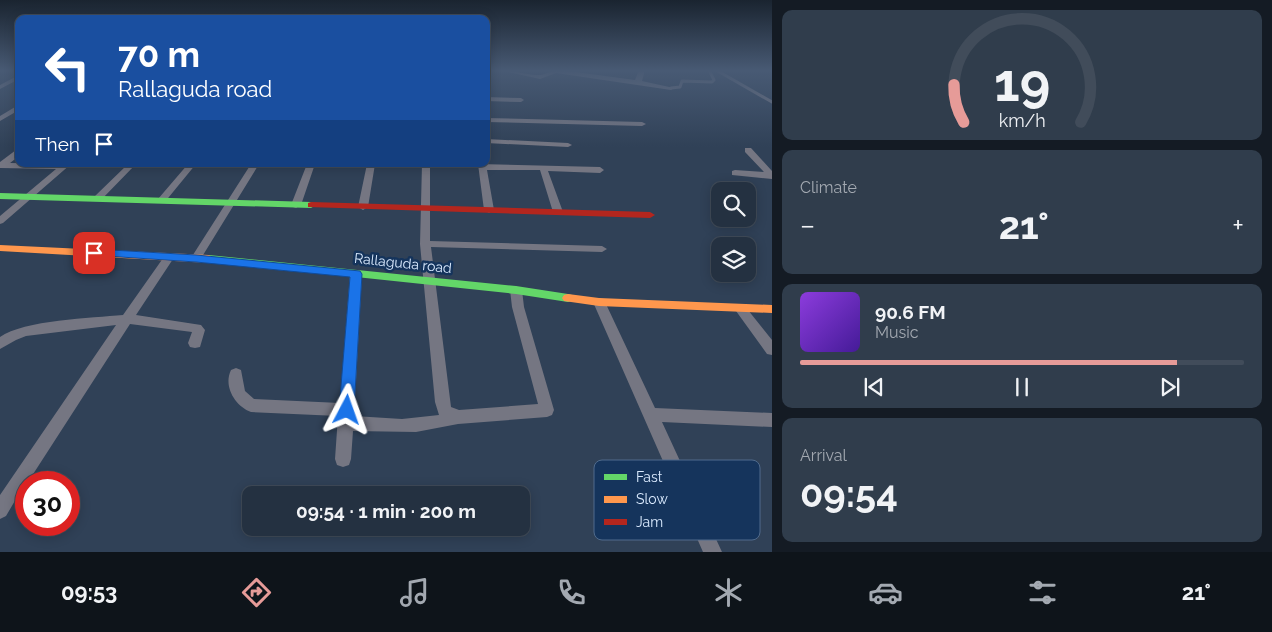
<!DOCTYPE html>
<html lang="en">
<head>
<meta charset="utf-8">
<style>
  body { margin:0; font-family:Raleway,sans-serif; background:#303d4c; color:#f1f3f6; height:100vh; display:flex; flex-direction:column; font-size:19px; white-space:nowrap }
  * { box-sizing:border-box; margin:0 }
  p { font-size:16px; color:#a3a9b1 }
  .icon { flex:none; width:28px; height:28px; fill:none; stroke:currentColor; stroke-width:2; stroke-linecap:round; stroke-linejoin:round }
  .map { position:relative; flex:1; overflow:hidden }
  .details { display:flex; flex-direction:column; gap:10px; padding:10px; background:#141b24; width:500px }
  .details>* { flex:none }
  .top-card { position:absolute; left:15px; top:15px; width:475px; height:152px; border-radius:10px; box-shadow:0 2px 12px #0003,0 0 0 1px #414c5a; background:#1a4fa0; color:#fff; overflow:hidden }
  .tools { position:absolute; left:711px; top:182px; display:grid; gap:10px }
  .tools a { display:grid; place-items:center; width:45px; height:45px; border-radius:10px; background:#243141; box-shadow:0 2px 12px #0003,0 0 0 1px #414c5a; font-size:25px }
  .speed { position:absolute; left:15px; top:471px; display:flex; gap:10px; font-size:25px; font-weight:700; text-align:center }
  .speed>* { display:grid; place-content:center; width:65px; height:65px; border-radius:50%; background:#243141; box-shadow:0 2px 12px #0003,0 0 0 1px #414c5a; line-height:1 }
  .speed .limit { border:8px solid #d22; background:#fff; color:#111 }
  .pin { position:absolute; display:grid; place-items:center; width:42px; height:42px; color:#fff; margin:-21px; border-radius:10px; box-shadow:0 2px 8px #0006 }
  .me { position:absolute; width:55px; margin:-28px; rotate:4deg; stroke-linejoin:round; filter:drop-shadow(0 0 4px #0008) }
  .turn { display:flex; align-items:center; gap:18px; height:105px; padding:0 20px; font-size:22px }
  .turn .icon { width:65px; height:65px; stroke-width:2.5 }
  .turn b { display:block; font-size:35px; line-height:42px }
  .then { display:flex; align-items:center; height:48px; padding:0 20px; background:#0003; gap:10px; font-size:19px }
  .big { font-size:38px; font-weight:700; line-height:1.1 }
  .details .card { flex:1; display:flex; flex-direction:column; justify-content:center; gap:8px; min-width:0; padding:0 18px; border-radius:10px; background:#303d4c }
  .details .dial { align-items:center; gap:0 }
  .dial svg { height:130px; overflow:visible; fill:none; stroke:#414c5a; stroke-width:7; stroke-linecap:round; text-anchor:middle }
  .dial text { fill:#f1f3f6; stroke:none }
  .song { display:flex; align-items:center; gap:15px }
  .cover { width:60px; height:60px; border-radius:8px; background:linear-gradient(135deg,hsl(270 70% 55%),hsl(260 70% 35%)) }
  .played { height:5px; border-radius:2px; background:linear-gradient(90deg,#e69b98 85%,#414c5a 85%) }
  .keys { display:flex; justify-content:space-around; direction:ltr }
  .heat { display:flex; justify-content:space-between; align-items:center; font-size:28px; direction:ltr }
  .trip { position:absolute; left:242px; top:486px; width:288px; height:50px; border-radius:10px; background:#243141; box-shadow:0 2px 12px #0003,0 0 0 1px #414c5a; font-weight:700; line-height:50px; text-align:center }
  .menu { display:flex; height:80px; justify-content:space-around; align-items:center; background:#0e141a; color:#a3a9b1 }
  .menu .icon { width:35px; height:35px }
  .menu .active { color:#e69b98 }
  .menu b { font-size:22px; color:#f1f3f6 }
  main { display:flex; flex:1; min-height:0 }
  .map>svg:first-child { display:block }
</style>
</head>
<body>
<main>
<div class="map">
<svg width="772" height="552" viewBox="0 0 772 552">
  <rect width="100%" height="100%" fill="#304157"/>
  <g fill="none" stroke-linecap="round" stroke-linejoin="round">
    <path stroke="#757682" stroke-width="3" d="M716 70 772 102
      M671 88 680 87 682 81 712 82 714 80 709 70"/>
    <path fill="#757682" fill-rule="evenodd" d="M0 70H4L1 72Z
      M499 70C511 70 532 76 541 75 548 73 553 70 561 70L635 80 639 70H645L642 81 674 88 671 90 556 73 540 79Z
      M19 75V79L0 89V85Z
      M486 97 521 98 524 100 521 102 486 101Z
      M19 106V110L0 121V116L15 107Z
      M486 118 642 122 646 124 642 126 486 122Z
      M486 139 568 143 572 145 568 147 486 143Z
      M745 148H751L772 171V179L732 175V171L735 170 764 172 745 152Z
      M16 150H19V156L10 163 71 164 3 223 0 224V216L56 169 0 168V162Z
      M128 164H136L100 201H94V197Z
      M188 164H196L164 203H158V199Z
      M251 164H259L200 260H192L191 258Z
      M307 164H315L301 205 296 208 293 207 291 205Z
      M367 164H375L368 207 363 210 358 207Z
      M422 164H430V241L602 246 607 249 602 252 431 247 451 407 459 410 538 404 512 307 510 290 516 286 522 290 524 307 554 410 552 415 547 417 458 424 416 432 353 431 351 459 349 465 343 467 337 465 335 459 338 416 251 412C235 406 223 386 231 370L236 368 241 370 245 391 254 399 340 403 350 274 356 270 362 274 354 416 402 419 439 415 435 402 420 244Z
      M478 164 600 167 604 170 600 173 548 171 563 212 558 215 553 212 540 170H487L494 210 489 213 484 210Z
      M170 253 175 256 136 315 201 325 205 330 200 347 195 348 190 347 188 343 192 332 130 324 28 482H26L6 516 0 519V495L116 325 26 336 16 340 0 349V337C24 320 92 318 123 315L166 254Z
      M599 298 603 299 605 302 655 408 772 413V427L662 422 722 552H703L593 302 595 299Z
      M740 304 744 305 772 340V355L767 354 736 311 734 308 736 305Z"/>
    <path fill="#63d668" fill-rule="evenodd" d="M0 193 311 202 316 205 311 208 0 199Z
      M209 255 516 286 568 294 572 295 574 298 572 301 568 302 516 294 205 261 204 259 205 257Z"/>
    <path fill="#ff974d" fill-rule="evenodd" d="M0 245 209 255 214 259 209 263 0 251Z
      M568 294 599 298 772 305V313L599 306 564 301 562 298 564 295Z"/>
    <path fill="#b3261e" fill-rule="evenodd" d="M311 202 650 212 655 215 650 218 308 207V203Z"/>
  </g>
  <linearGradient id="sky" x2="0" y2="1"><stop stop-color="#1a2430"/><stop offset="0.48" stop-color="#485a74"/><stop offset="1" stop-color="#485a74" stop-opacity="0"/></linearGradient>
  <rect width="772" height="147" fill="url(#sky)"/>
  <path fill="#1a73e8" stroke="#114b97" d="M94 249 196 255 360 271 362 274 354 410 352 414 347 416 341 414 339 410 350 277 196 262 91 255 89 253Z"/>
  <g text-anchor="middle" stroke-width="5" stroke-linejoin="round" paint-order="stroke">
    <g font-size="14" fill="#dbebff" stroke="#15345c">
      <text transform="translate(403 263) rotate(6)" y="5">Rallaguda road</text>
    </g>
  </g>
  <rect x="594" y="460" width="166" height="80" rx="8" fill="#15345c" stroke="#506b8d" stroke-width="1"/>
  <rect x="604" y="474" width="23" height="6" fill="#63d668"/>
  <rect x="604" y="496" width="23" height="7" fill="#ff974d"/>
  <rect x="604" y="519" width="23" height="6" fill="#b3261e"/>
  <g font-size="14" fill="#dbebff">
    <text x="636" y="482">Fast</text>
    <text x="636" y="504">Slow</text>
    <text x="636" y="527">Jam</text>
  </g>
</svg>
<div class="tools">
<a><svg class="icon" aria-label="search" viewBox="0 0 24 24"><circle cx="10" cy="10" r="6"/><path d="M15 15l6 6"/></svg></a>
<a><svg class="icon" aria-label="layers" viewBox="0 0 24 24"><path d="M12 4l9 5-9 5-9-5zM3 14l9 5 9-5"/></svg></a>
</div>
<div class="speed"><div class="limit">30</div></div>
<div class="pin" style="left:94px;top:253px;background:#d93025"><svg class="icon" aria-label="arrive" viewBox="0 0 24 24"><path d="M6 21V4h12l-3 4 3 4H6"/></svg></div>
<svg class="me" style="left:347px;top:410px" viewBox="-20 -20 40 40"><path d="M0-17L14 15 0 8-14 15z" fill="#1a73e8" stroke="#fff" stroke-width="4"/></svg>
<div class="trip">09:54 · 1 min · 200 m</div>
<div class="top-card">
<div class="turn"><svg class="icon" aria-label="left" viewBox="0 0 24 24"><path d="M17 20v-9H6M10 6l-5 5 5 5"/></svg><div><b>70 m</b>Rallaguda road</div></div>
<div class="then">Then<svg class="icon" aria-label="arrive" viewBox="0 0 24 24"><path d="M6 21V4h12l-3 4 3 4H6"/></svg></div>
</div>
</div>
<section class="details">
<div class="card dial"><svg viewBox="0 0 100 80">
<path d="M14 69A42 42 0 1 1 86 69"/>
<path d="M14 69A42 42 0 0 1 8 46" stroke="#e69b98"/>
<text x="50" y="56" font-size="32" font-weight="700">19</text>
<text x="50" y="72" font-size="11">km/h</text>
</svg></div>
<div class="card"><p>Climate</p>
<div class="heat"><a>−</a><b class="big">21°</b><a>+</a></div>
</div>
<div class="card">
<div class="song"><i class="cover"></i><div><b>90.6 FM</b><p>Music</p></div></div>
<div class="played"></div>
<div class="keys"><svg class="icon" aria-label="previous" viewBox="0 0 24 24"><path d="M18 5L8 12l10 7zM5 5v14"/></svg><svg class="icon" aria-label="pause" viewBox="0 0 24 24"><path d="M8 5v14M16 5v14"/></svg><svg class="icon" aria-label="next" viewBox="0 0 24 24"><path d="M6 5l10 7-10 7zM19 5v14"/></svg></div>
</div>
<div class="card"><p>Arrival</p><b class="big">09:54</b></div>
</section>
</main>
<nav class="menu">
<b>09:53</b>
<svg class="icon active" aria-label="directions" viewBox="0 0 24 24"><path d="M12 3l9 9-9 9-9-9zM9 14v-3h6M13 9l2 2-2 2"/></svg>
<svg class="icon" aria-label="music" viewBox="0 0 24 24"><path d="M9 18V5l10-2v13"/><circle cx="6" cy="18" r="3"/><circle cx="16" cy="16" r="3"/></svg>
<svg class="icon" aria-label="phone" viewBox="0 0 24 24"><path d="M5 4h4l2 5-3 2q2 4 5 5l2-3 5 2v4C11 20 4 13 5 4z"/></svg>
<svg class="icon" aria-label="climate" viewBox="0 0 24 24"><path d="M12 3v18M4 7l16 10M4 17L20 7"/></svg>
<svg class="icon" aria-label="car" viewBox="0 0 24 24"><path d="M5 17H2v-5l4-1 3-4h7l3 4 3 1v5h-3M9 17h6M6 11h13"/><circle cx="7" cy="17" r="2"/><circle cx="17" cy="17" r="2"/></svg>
<svg class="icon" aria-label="filters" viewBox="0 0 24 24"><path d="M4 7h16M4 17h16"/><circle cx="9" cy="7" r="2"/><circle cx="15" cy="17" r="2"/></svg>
<b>21°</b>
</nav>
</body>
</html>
